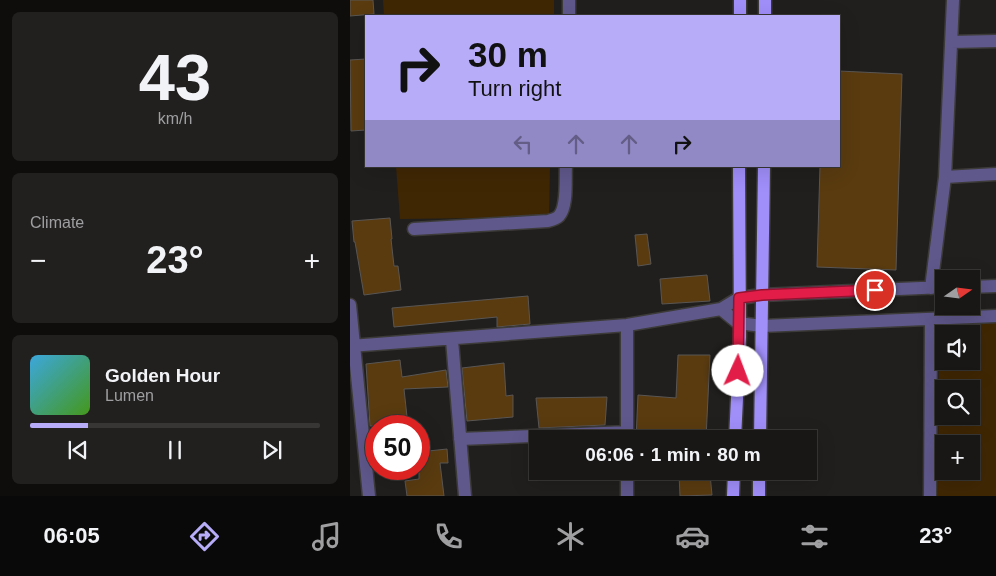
<!DOCTYPE html>
<html lang="en">
<head>
<meta charset="utf-8">
<style>
  body { margin:0; font-family:Arial,sans-serif; background:#22201f; color:#f1f3f6; height:100vh; display:flex; flex-direction:column; font-size:19px; white-space:nowrap }
  * { box-sizing:border-box; margin:0 }
  p { font-size:16px; color:#9f9fa1 }
  .icon { flex:none; width:28px; height:28px; fill:none; stroke:currentColor; stroke-width:2; stroke-linecap:round; stroke-linejoin:round }
  .map { position:relative; flex:1; overflow:hidden }
  .drawer { display:flex; flex-direction:column; gap:12px; padding:12px; background:#0e0d0c; width:350px }
  .drawer>* { flex:none }
  .guide { position:absolute; left:15px; top:15px; width:475px; height:152px; border-radius:0px; box-shadow:0 5px 20px #0002,0 0 0 1px #373635; background:#b6acf8; color:#111; overflow:hidden }
  .needle { width:32px; rotate:76deg }
  .buttons { position:absolute; left:585px; top:270px; display:grid; gap:10px }
  .buttons a { display:grid; place-items:center; width:45px; height:45px; border-radius:0px; background:#191716; box-shadow:0 5px 20px #0002,0 0 0 1px #373635; font-size:25px }
  .speed { position:absolute; left:15px; top:415px; display:flex; gap:10px; font-size:25px; font-weight:700; text-align:center }
  .speed>* { display:grid; place-content:center; width:65px; height:65px; border-radius:50%; background:#191716; box-shadow:0 5px 20px #0002,0 0 0 1px #373635; line-height:1 }
  .speed .limit { border:8px solid #d22; background:#fff; color:#111 }
  .pin { position:absolute; display:grid; place-items:center; width:42px; height:42px; color:#fff; margin:-21px; border:2px solid #fff; border-radius:50%; box-shadow:0 1px 5px #0007 }
  .me { position:absolute; width:55px; margin:-28px; rotate:2deg; stroke-linejoin:round; filter:drop-shadow(0 0 4px #0008) }
  .turn { display:flex; align-items:center; gap:18px; height:105px; padding:0 20px; font-size:22px }
  .turn .icon { width:65px; height:65px; stroke-width:2.5 }
  .turn b { display:block; font-size:35px; line-height:42px }
  .lanes { display:flex; align-items:center; height:48px; padding:0 20px; background:#0003; justify-content:center; gap:25px; direction:ltr }
  .lanes .off { opacity:.35 }
  .big { font-size:38px; font-weight:700; line-height:1.1 }
  .drawer .card { flex:1; display:flex; flex-direction:column; justify-content:center; gap:8px; min-width:0; padding:0 18px; border-radius:8px; background:#22201f }
  .drawer .dial { align-items:center; gap:0 }
  .dial b { font-size:65px; line-height:1 }
  .song { display:flex; align-items:center; gap:15px }
  .cover { width:60px; height:60px; border-radius:8px; background:linear-gradient(135deg,hsl(200 70% 55%),hsl(100 70% 35%)) }
  .played { height:5px; border-radius:2px; background:linear-gradient(90deg,#b6acf8 20%,#373635 20%) }
  .keys { display:flex; justify-content:space-around; direction:ltr }
  .heat { display:flex; justify-content:space-between; align-items:center; font-size:28px; direction:ltr }
  .trip { position:absolute; left:179px; top:430px; width:288px; height:50px; border-radius:0px; background:#191716; box-shadow:0 5px 20px #0002,0 0 0 1px #373635; font-weight:700; line-height:50px; text-align:center }
  .tabs { display:flex; height:80px; justify-content:space-around; align-items:center; background:#0a0909; color:#9f9fa1 }
  .tabs .icon { width:35px; height:35px }
  .tabs .current { color:#b6acf8 }
  .tabs b { font-size:22px; color:#f1f3f6 }
  main { display:flex; flex:1; min-height:0 }
  .map>svg:first-child { display:block }
</style>
</head>
<body>
<main>
<section class="drawer">
<div class="card dial"><b>43</b><p>km/h</p></div>
<div class="card"><p>Climate</p>
<div class="heat"><a>−</a><b class="big">23°</b><a>+</a></div>
</div>
<div class="card">
<div class="song"><i class="cover"></i><div><b>Golden Hour</b><p>Lumen</p></div></div>
<div class="played"></div>
<div class="keys"><svg class="icon" aria-label="previous" viewBox="0 0 24 24"><path d="M18 5L8 12l10 7zM5 5v14"/></svg><svg class="icon" aria-label="pause" viewBox="0 0 24 24"><path d="M8 5v14M16 5v14"/></svg><svg class="icon" aria-label="next" viewBox="0 0 24 24"><path d="M6 5l10 7-10 7zM19 5v14"/></svg></div>
</div>
</section>
<div class="map">
<svg width="646" height="496" viewBox="0 0 646 496">
  <rect width="100%" height="100%" fill="#211f1d"/>
  <path fill="#402704" fill-rule="evenodd" d="M33 0H204V16H34Z
    M46 166H200L199 217 50 219Z
    M646 322V496H588L589 325ZM594 334H621V361H594ZM594 389H621V416H594ZM594 444H621V471H594Z"/>
  <path fill="#5a3b10" stroke="#595654" d="M0 0H23L24 14 0 16Z
    M16 59V130L1 131 0 60Z
    M489 71 552 74 546 270 467 267 470 166H489Z
    M40 218 42 239H41L44 266H48L51 290 14 295 5 242H4L2 221Z
    M297 234 301 264 288 266 285 235Z
    M357 275 360 301 312 304 310 279Z
    M178 296 180 324 147 327V317L44 327 42 308Z
    M328 355H360L356 439H286L288 395 326 398Z
    M50 360 52 377 96 370 98 387 54 389 58 426H20L16 364Z
    M154 363 156 396 163 395V417L117 421 112 368Z
    M257 397 255 425 189 428 186 398Z
    M97 449 98 463H90L94 496H57L55 481 69 479V452Z
    M329 474H360L362 495 330 496Z"/>
  <g fill="none" stroke-linecap="round" stroke-linejoin="round">
    <g stroke="#3d3b39" stroke-width="15">
      <path id="minor" d="M219 16V0
        M601 42 646 41
        M595 177 646 174
        M64 229 198 221C202 220 206 219 209 216 218 206 215 179 216 166
        M621 287 646 286
        M581 288 595 177 603 0
        M0 305 19 496
        M371 309 388 323 412 326 646 316
        M277 325V439
        M102 340 115 496
        M0 346 277 325 371 309 389 298 412 295 594 287
        M110 439 278 432
        M277 496V471
        M580 496 581 320"/>
    </g>
    <g stroke="#3d3b39" stroke-width="15">
      <path id="major" d="M390 16V0
        M415 16V0
        M385 439 390 337 389 166
        M410 439 414 166
        M383 496 384 471
        M409 496V471"/>
    </g>
    <use href="#minor" stroke="#5f588b" stroke-width="12"/>
    <use href="#major" stroke="#a08ef9" stroke-width="12"/>
  </g>
  <g fill="none" stroke-linecap="round" stroke-linejoin="round">
    <g stroke="#92132f" stroke-width="12">
      <path id="route" d="M388 371 389 298 412 295 525 290"/>
    </g>
    <use href="#route" stroke="#e11d48" stroke-width="9"/>
  </g>
</svg>
<div class="buttons">
<a><svg class="needle" viewBox="-14 -14 28 28"><path d="M0-13l5 13h-10z" fill="#e53935"/><path d="M0 13l5-13h-10z" fill="#9f9fa1"/></svg></a>
<a><svg class="icon" aria-label="sound" viewBox="0 0 24 24"><path d="M4 9h4l5-4v14l-5-4H4zM17 9q2 3 0 6"/></svg></a>
<a><svg class="icon" aria-label="search" viewBox="0 0 24 24"><circle cx="10" cy="10" r="6"/><path d="M15 15l6 6"/></svg></a>
<a>+</a>
</div>
<div class="speed"><div class="limit">50</div></div>
<div class="pin" style="left:525px;top:290px;background:#d93025"><svg class="icon" aria-label="arrive" viewBox="0 0 24 24"><path d="M6 21V4h12l-3 4 3 4H6"/></svg></div>
<svg class="me" style="left:388px;top:371px" viewBox="-20 -20 40 40"><circle r="19" fill="#fff"/><path d="M0-13L10 11 0 6-10 11z" fill="#e11d48"/></svg>
<div class="trip">06:06 · 1 min · 80 m</div>
<div class="guide">
<div class="turn"><svg class="icon" aria-label="right" viewBox="0 0 24 24"><path d="M7 20v-9h11M14 6l5 5-5 5"/></svg><div><b>30 m</b>Turn right</div></div>
<div class="lanes"><svg class="icon off" aria-label="left" viewBox="0 0 24 24"><path d="M17 20v-9H6M10 6l-5 5 5 5"/></svg><svg class="icon off" aria-label="ahead" viewBox="0 0 24 24"><path d="M12 20V5M6 11l6-6 6 6"/></svg><svg class="icon off" aria-label="ahead" viewBox="0 0 24 24"><path d="M12 20V5M6 11l6-6 6 6"/></svg><svg class="icon" aria-label="right" viewBox="0 0 24 24"><path d="M7 20v-9h11M14 6l5 5-5 5"/></svg></div>
</div>
</div>
</main>
<nav class="tabs">
<b>06:05</b>
<svg class="icon current" aria-label="directions" viewBox="0 0 24 24"><path d="M12 3l9 9-9 9-9-9zM9 14v-3h6M13 9l2 2-2 2"/></svg>
<svg class="icon" aria-label="music" viewBox="0 0 24 24"><path d="M9 18V5l10-2v13"/><circle cx="6" cy="18" r="3"/><circle cx="16" cy="16" r="3"/></svg>
<svg class="icon" aria-label="phone" viewBox="0 0 24 24"><path d="M5 4h4l2 5-3 2q2 4 5 5l2-3 5 2v4C11 20 4 13 5 4z"/></svg>
<svg class="icon" aria-label="climate" viewBox="0 0 24 24"><path d="M12 3v18M4 7l16 10M4 17L20 7"/></svg>
<svg class="icon" aria-label="car" viewBox="0 0 24 24"><path d="M5 17H2v-5l4-1 3-4h7l3 4 3 1v5h-3M9 17h6M6 11h13"/><circle cx="7" cy="17" r="2"/><circle cx="17" cy="17" r="2"/></svg>
<svg class="icon" aria-label="filters" viewBox="0 0 24 24"><path d="M4 7h16M4 17h16"/><circle cx="9" cy="7" r="2"/><circle cx="15" cy="17" r="2"/></svg>
<b>23°</b>
</nav>
</body>
</html>
